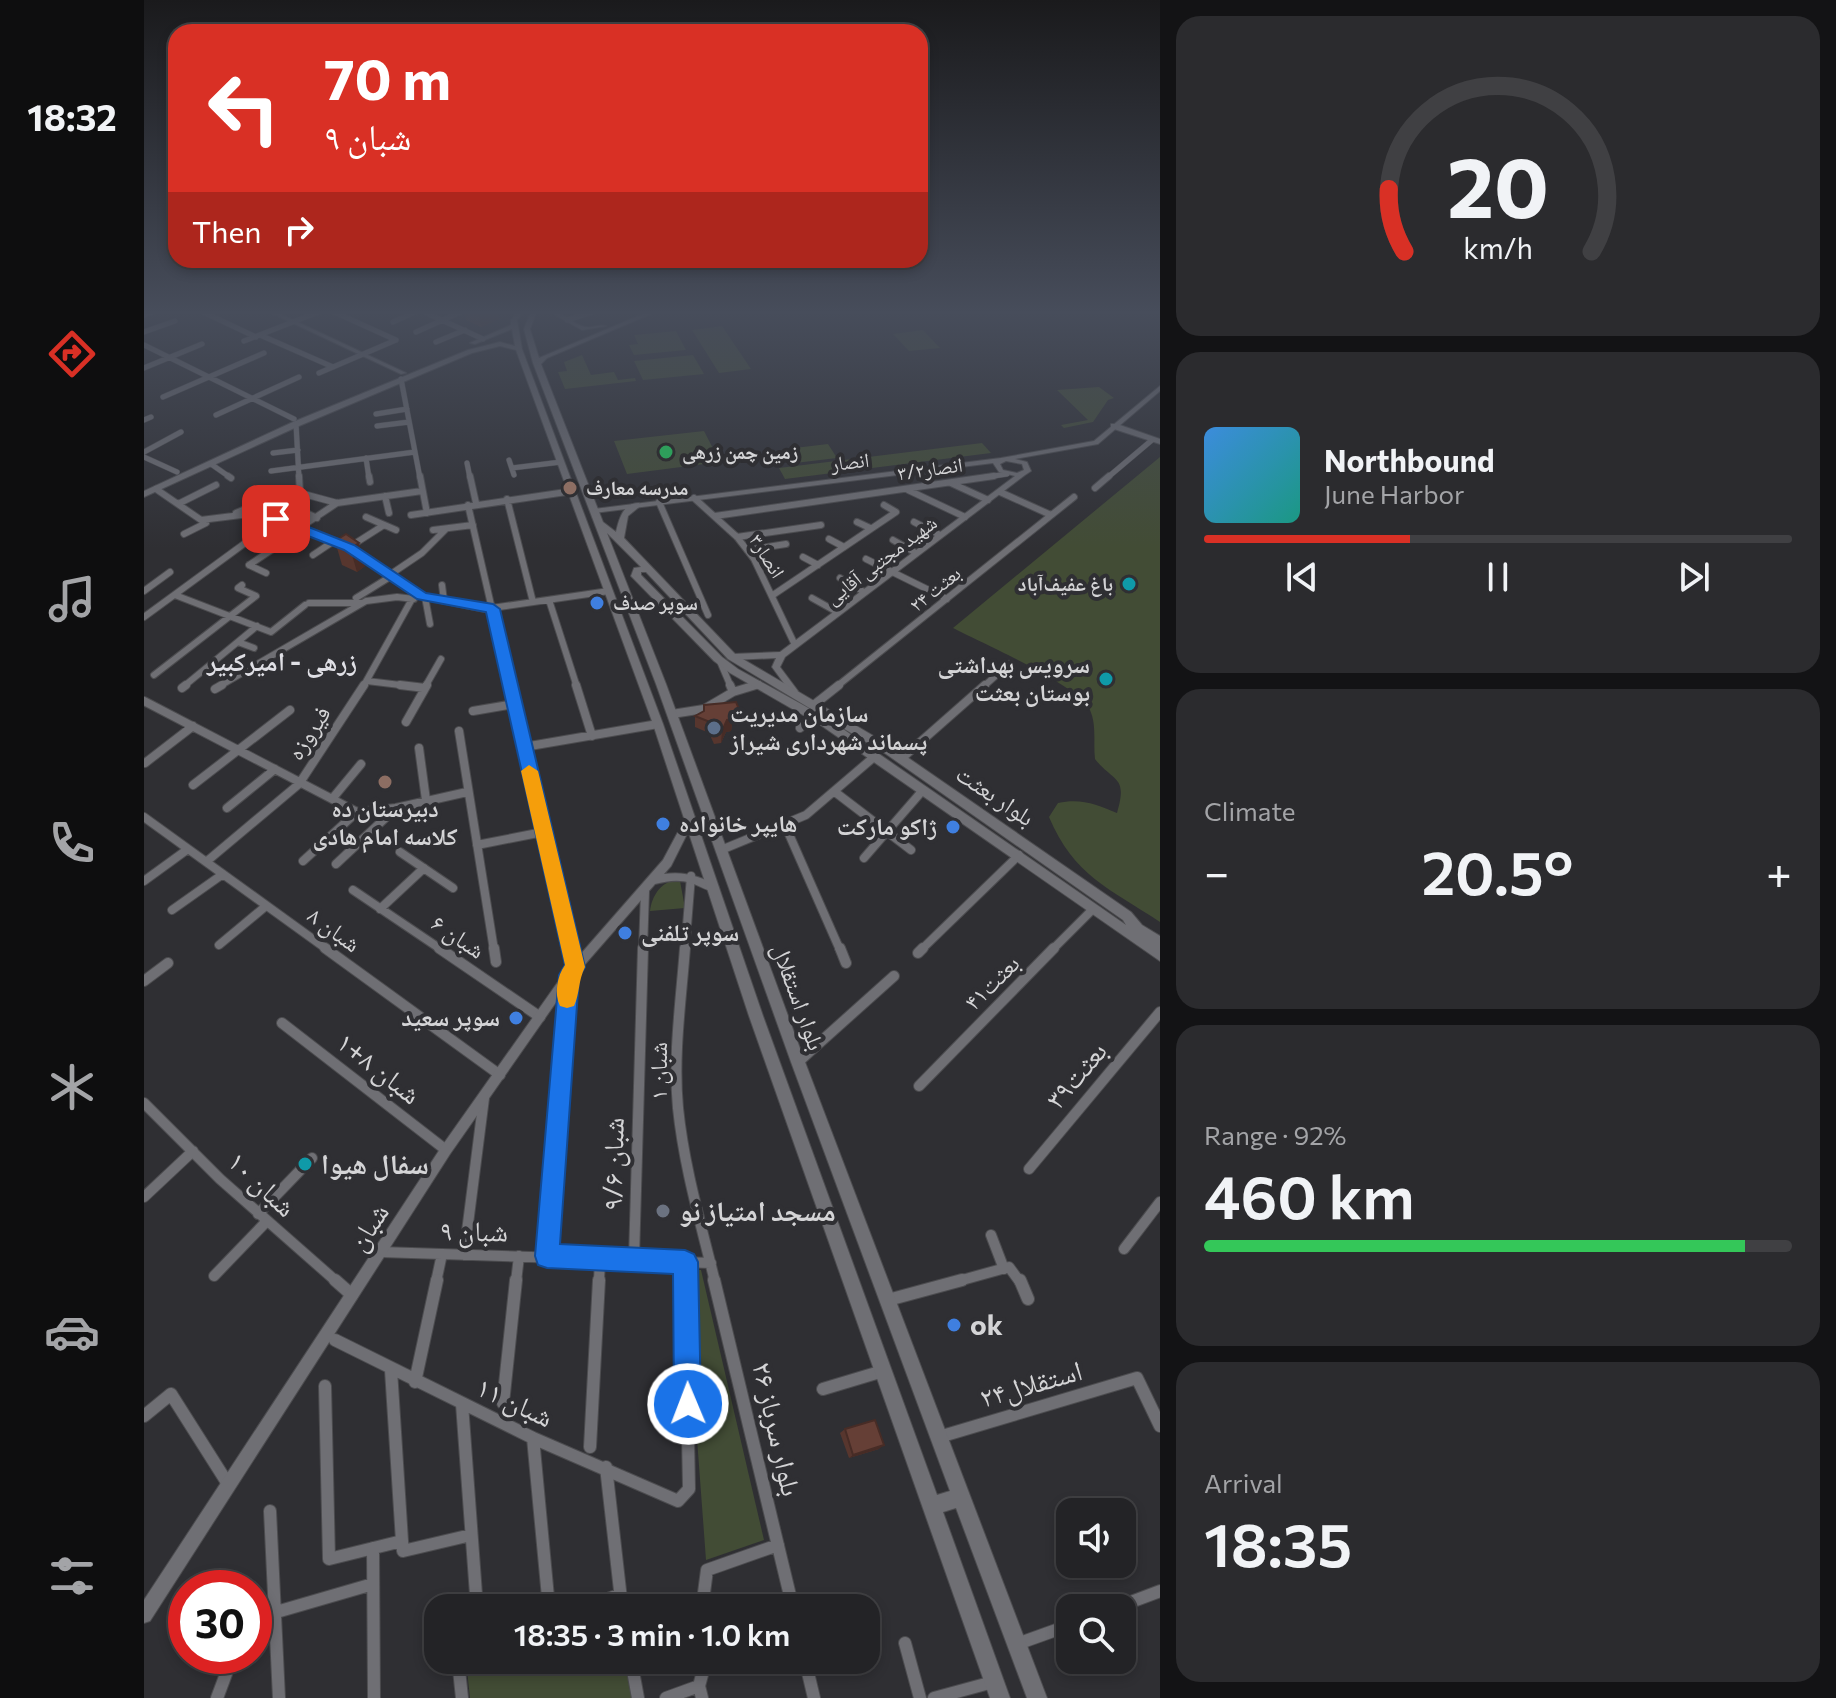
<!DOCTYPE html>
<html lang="en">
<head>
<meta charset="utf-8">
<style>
  body { margin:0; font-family:Commissioner,"Noto Naskh Arabic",sans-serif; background:#2b2b2e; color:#f1f3f6; height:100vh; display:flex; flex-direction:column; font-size:30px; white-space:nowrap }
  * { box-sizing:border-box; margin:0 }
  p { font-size:26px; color:#a3a4a7 }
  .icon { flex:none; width:44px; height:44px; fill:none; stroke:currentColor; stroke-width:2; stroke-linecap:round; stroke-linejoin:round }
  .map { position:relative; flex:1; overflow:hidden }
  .panel { display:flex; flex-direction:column; gap:16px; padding:16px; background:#131315; width:676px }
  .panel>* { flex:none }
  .banner { position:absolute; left:24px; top:24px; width:760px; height:244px; border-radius:24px; box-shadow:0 4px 12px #0003,0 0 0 2px #404043; background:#d93025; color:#fff; overflow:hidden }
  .fabs { position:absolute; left:912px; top:1498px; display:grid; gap:16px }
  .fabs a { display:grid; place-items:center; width:80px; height:80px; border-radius:16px; background:#232326; box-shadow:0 4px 12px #0003,0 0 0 2px #404043; font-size:40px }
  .speed { position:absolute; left:24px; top:1570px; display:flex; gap:16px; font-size:40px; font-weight:700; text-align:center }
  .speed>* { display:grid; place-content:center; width:104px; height:104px; border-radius:50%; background:#232326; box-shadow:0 4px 12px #0003,0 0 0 2px #404043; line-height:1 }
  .speed .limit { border:12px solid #d22; background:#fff; color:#111 }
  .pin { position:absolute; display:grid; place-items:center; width:68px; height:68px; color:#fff; margin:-34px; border-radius:16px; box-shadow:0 4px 12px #0006 }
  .me { position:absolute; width:88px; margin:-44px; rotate:359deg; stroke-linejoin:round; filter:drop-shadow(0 0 6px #0008) }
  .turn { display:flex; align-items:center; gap:28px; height:168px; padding:0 24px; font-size:36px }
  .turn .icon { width:104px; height:104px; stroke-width:2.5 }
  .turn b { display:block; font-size:56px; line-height:68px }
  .then { display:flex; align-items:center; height:76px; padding:0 24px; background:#0003; gap:16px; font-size:30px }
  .big { font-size:60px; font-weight:600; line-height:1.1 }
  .panel .widget { flex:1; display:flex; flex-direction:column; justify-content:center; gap:12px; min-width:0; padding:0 28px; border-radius:24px; background:#2b2b2e }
  .panel .dial { align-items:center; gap:0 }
  .dial svg { height:208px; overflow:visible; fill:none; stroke:#404043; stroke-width:7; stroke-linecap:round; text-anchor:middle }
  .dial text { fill:#f1f3f6; stroke:none }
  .song { display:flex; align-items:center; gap:24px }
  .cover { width:96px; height:96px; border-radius:12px; background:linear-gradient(135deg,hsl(210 70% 55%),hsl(170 70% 35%)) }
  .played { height:8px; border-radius:4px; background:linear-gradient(90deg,#d93025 35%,#404043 35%) }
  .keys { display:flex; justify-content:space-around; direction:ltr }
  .heat { display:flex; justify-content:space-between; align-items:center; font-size:44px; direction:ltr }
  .charge { height:12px; border-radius:6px; background:linear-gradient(90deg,#34c759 92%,#404043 0) }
  .trip { position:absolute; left:280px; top:1594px; width:456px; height:80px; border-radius:24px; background:#232326; box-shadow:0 4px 12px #0003,0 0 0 2px #404043; font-weight:600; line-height:80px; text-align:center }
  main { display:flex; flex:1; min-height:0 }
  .tab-bar { display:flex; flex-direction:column; width:144px; justify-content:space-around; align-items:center; background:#0e0e0f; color:#a3a4a7 }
  .tab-bar .icon { width:56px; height:56px }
  .tab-bar .current { color:#d93025 }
  .tab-bar b { font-size:36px; color:#f1f3f6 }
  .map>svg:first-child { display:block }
</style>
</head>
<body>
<main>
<nav class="tab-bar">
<b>18:32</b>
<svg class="icon current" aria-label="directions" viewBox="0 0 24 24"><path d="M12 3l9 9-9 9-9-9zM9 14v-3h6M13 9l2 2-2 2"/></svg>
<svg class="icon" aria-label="music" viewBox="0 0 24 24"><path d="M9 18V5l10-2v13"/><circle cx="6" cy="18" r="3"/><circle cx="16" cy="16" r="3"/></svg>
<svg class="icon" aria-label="phone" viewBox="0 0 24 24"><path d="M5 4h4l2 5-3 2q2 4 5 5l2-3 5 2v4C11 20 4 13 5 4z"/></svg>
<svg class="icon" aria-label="climate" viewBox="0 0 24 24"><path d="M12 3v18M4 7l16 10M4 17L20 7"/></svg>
<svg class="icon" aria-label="car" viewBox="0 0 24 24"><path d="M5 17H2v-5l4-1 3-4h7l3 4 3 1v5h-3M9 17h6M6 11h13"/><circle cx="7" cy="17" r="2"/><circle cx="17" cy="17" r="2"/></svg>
<svg class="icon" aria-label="filters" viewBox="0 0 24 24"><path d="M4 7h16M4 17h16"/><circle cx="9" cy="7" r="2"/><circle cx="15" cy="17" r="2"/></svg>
</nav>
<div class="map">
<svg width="1016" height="1698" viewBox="0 0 1016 1698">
  <rect width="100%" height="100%" fill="#2f2f33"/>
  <path fill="#424c35" d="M578 326 607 369 575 373 548 330Z
    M779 330 796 348 765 351 749 334Z
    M532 331 542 350 490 355 485 345 494 344 490 335Z
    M438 355 447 375 470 372 474 380 491 378 492 381 421 389 414 372 423 371 420 362Z
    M549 355 560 374 499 380 490 361Z
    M955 387 970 398 964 400 949 422 920 428 917 425 944 420 913 390Z
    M560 431 576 462 483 474 470 441Z
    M838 443 847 453 641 479 635 468Z
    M684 444 693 458 651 463 642 449Z
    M1016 457V922C965 888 930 876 905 817L914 803C938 798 953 805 973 813 984 775 970 783 951 759 949 743 953 726 946 710 934 685 838 643 809 628Z
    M531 880 536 881 541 908 506 911C508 896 516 883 531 880Z
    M550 1270H557L620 1540 562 1560 550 1398Z
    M322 1660H483L490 1698H326Z"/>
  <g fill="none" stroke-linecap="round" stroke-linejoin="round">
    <g stroke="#4c4c4f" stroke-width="6">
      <path id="minor-far4" d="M57 311 112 337
        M188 311 252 340
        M278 311 339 339
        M0 315 11 311
        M423 320 449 312
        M249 322 273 311
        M0 332 31 321
        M272 332 319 311
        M116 335 189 367
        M100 341 177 311
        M292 342 321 330
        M0 345 150 419
        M0 368 58 344
        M175 373 252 340
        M257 379 276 478
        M19 397 120 353
        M232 414 263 409
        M72 415 155 377
        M0 420 7 417
        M152 424 155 478
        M233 426 265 422
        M0 452 37 432
        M129 453 154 450
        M0 457 33 472
        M222 458 225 478
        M365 460 370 475
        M323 463 326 478
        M67 464 87 478
        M368 468 417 462
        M127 471 271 452
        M836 478 863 474
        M963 478 1008 440"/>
    </g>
    <g stroke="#4c4c4f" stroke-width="8">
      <path id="minor-far3" d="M84 476 87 478
        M155 476 156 493 193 503 278 491
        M225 476 226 482
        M276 476 283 513
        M326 476 332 503
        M807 483 844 500
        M951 488 965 476
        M12 489 57 520 105 514 132 519 198 545
        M764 490 821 517
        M856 492 907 515
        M241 496 245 513
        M550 498 593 537 610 559 651 645
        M363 499 389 602
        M515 502 564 615
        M34 504 72 485
        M324 505 366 687
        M160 512 173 518
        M92 513 106 507
        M267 515 429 491
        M571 516 850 476
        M222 517 252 530
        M132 519 144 510 140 508
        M713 522 726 528
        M770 522 796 535
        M157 527 193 503
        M289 530 329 525
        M40 534 62 523 58 521
        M593 537 677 525
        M685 539 700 547
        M749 540 772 553
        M207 546 240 525
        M603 550 642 544
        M210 551 278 596 341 609 465 591
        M169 555 190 541
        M659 557 674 565
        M722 559 803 599
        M105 565 159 529
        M105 565 122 573
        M247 574 278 553 302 529
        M696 578 720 592
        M298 585 300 601
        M0 591 26 572
        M31 595 127 632 161 605
        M629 595 752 512 740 505
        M281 597 286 624
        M212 598 249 575
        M668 598 693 612
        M405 600 433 687
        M165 603H217
        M0 617 134 519
        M94 642 110 648
        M575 659 587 687
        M10 675 112 596 94 588 98 585
        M223 681 273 687
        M39 687 113 626
        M74 687 222 601 253 597 270 599
        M219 687 268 599
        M281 687 297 659
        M605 687 615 684
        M692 687 930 497
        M839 687 865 664"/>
    </g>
    <g stroke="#4c4c4f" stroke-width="10">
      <path id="minor-far2" d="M256 685 281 688
        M366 685 427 950
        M432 685 448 736
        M586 685 589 692
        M38 688 42 685
        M71 689 78 685
        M0 701 213 812 252 808 323 792
        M671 704 695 685
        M329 711 370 704
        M528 714 560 709 589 692 612 685
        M262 722 283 685
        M656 728 664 721
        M315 731 350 950
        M380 747 514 724
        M275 748 282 800
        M757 759 841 685
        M1 763 49 726
        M49 785 146 710
        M691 792 767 850
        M188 799 217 764
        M83 808 131 769
        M0 817 184 950
        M641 825 696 950
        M333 845 399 832
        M577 850 662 815 730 757
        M256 852 309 888
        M720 858 779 790
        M159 861 213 812
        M62 862 155 784 220 685
        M192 864 252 808
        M0 881 44 849
        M209 890 298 950
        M236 909 280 868
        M28 910 79 874
        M75 945 122 906
        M499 950 501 891
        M541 950 547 876
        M777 950 875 855
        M908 950 949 909"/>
    </g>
    <g stroke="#4c4c4f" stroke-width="12">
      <path id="minor-far1" d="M181 948 356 1075
        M295 948 396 1017
        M350 948 352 962
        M427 948 431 967
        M541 948C537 1001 529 1055 534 1108 540 1167 557 1224 571 1282
        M696 948 702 963
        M774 953 779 948
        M0 981 24 963
        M138 1023 302 1150
        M654 1062 750 976
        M775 1086 910 948
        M0 1103 76 1179 193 1282
        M885 1169 1016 1012
        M0 1197 49 1151
        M114 1214 168 1158
        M847 1235 860 1269
        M980 1249 1016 1202
        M237 1252 567 1263
        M320 1255 340 1098
        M403 1256 425 978
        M490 1258 499 948
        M541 1262V1282
        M70 1276 122 1222
        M292 1282 298 1254
        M372 1282 375 1256
        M455 1282 456 1257
        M811 1282 865 1267 876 1282"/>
    </g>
    <g stroke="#4c4c4f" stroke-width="14">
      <path id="minor" d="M191 1280 208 1295
        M570 1280 649 1608
        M876 1280 884 1299
        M744 1300 818 1280
        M191 1340 389 1438 534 1501 545 1489 541 1280
        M271 1382 293 1280
        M181 1386 185 1559 258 1541 247 1370
        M679 1389 739 1371
        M359 1403 372 1280
        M318 1404 333 1608
        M0 1416 27 1394 84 1484
        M795 1437 993 1378 1016 1426
        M389 1438 405 1608
        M446 1447 455 1280
        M462 1467 478 1608
        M126 1511 135 1698
        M258 1541 259 1551 327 1535
        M229 1548 230 1698
        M437 1608 475 1595
        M558 1608 563 1570 634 1545
        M971 1608 1016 1591
        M129 1613 229 1584
        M761 1643 776 1698
        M873 1644 926 1625
        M314 1660 318 1698
        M487 1660 494 1698
        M661 1660 670 1698
        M73 1698 82 1674
        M522 1698 555 1686
        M558 1698 555 1686 562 1660
        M790 1698 849 1682"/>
    </g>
    <g stroke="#4c4c4f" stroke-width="2">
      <path id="tertiary" d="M123 311H130L262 373 257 374Z
        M1016 386V391L954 444 871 459 883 462 887 471 881 475 641 657 636 667 654 691 650 694 647 693 628 667 632 658 588 660 584 657 588 654 636 652 871 476 855 472 849 463 450 513 446 511 450 509 857 458 950 441ZM862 461 878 464 880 470 873 473 859 470 856 464Z
        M546 814 551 818 527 866 520 874C540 871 556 876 574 886L575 889 574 892C564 892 557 886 547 883 535 879 523 881 511 884L429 978 306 1154 6 1621 0 1623V1600L298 1146 421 972 519 860 543 815Z"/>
    </g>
    <g stroke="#4c4c4f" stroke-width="2">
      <path id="secondary" d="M374 311H380L373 320 378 349 519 724 619 1016 793 1495 806 1491 647 1062 512 684 389 363 380 329 387 311H393L386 329 395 358 506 311H514L403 358 397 364 459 522 472 532C475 519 479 503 495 503V507L484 516 480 538 592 655 750 748 987 912 998 925 1016 936V961L678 726 586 673 570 661 489 578 487 576 490 568 497 567 463 533 522 684 661 1062 903 1698H883L812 1508 799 1512 866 1698H846L605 1016 509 724 372 350 356 346 328 353 155 426 0 497V491L149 422 324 350 356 342 371 346 368 329 331 344 326 343 367 325V320ZM497 572H502L584 659 742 754 979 920 982 925 686 720 594 669 578 657 497 575Z
        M404 311C419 310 428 325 442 327 450 328 455 324 462 326L438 330Z
        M967 424H973L1016 439V444L967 428Z"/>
    </g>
    <use href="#minor-far4" stroke="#6f6f74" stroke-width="5"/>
    <use href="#minor-far3" stroke="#6f6f74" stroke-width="6"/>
    <use href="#minor-far2" stroke="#6f6f74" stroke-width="8"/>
    <use href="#minor-far1" stroke="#6f6f74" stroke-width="10"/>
    <use href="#minor" stroke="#6f6f74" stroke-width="12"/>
    <use href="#tertiary" fill="#6f6f74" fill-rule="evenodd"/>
    <use href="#secondary" fill="#6f6f74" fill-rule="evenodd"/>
  </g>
  <path fill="#57362e" d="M320 311H354L355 319 337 327 322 320Z
    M202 534 221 566 213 572 198 565 191 541Z
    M560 705 595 724 588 725 587 731 582 732 577 743 570 744 565 733 551 727V716L559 712Z
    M701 1429 735 1449 705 1458 696 1433Z"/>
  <path fill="#472c26" d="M348 311H354L355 319 337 327 335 316Z
    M215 543 221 566 213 572 206 548Z
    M596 712 595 724 588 725 587 731 582 732 577 743 578 731 583 720 589 713Z
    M740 1445 735 1449 705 1458 709 1455Z"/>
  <path fill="#653f36" stroke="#472c26" stroke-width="2" d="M323 311H348L335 316Z
    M202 534 215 543 206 548 191 541Z
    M592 702 596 712 589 713 588 719 583 720 578 731 571 732 566 722 551 716 560 711V705Z
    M731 1420 740 1445 709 1455 701 1429Z"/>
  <linearGradient id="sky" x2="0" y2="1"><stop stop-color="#1a1a1c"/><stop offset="0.57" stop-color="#474d5b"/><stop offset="1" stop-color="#474d5b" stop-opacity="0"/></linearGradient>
  <rect width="1016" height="548" fill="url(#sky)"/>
  <path fill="#1a73e8" stroke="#114b97" stroke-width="2" d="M128 516H137L210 545 282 593 349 604 356 609 441 967 435 977 416 1244 541 1250 550 1254 554 1262 557 1404 553 1413 544 1417 534 1413 530 1404 529 1274 403 1268 394 1265 391 1256 415 975 421 965 342 612 273 599 200 550 128 522Z"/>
  <path fill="#f59e0b" d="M385 765 394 771 441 967C434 981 436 993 430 1006L423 1008 416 1006C410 994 413 976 421 965L377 771Z"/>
  <circle fill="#2e9e5b" stroke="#2f2f33" stroke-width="3" cx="522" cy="452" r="8"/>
  <g fill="#8d6e63" stroke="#2f2f33" stroke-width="3">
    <circle cx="426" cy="488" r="8"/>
    <circle cx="241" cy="782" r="8"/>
  </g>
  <g fill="#0f9aa8" stroke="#2f2f33" stroke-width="3">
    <circle cx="985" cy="584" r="8"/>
    <circle cx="962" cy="679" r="8"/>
    <circle cx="161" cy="1164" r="8"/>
  </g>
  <g fill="#3f7fe0" stroke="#2f2f33" stroke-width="3">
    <circle cx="453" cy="603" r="8"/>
    <circle cx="519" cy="824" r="8"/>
    <circle cx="809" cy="827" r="8"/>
    <circle cx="481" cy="933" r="8"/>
    <circle cx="372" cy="1018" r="8"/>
    <circle cx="810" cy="1325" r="8"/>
  </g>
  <circle fill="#5c6f8a" stroke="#2f2f33" stroke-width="3" cx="570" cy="728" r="8"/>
  <circle fill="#6b7280" stroke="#2f2f33" stroke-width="3" cx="519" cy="1211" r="8"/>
  <g text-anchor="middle" stroke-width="8" stroke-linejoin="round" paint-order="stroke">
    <g font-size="20" font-weight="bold" fill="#d4d4d6" stroke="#2f2f33" text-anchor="start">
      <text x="538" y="459">زمین چمن زرهی</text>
      <text x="442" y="495">مدرسه معارف</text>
      <text x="969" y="591" text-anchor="end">باغ عفیف‌آباد</text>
      <text x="469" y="610">سوپر صدف</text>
    </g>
    <g font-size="20" fill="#d4d4d6" stroke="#2f2f33">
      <text transform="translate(706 462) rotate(-7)" y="7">انصار</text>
      <text transform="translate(786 469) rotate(-8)" y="7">انصار۳/۲</text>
      <text transform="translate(623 556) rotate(58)" y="7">انصار۳</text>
      <text transform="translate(737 560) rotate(-37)" y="7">شهید مجتبی آقایی</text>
      <text transform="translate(791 589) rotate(-39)" y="7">بعثت ۲۴</text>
    </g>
    <g font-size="24" font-weight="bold" fill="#d4d4d6" stroke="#2f2f33" text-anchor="end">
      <text x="946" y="673">سرویس بهداشتی<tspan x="946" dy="28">بوستان بعثت</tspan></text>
      <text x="586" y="722" text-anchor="start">سازمان مدیریت<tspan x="586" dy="28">پسماند شهرداری شیراز</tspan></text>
      <text x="241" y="817" text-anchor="middle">دبیرستان ده<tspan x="241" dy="28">کلاسه امام هادی</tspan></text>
      <text x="535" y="832" text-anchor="start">هایپر خانواده</text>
      <text x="793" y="835">ژاکو مارکت</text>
      <text x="497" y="941" text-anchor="start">سوپر تلفنی</text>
      <text x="356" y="1026">سوپر سعید</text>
    </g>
    <g font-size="24" fill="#d4d4d6" stroke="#2f2f33">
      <text transform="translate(165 733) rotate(-57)" y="8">فیروزه</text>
      <text transform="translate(851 796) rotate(34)" y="8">بلوار بعثت</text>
      <text transform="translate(190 930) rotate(36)" y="8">۸ شبان</text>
      <text transform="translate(314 937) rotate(34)" y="8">۶ شبان</text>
      <text transform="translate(848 983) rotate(-45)" y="8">بعثت۴۱</text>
      <text transform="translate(654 997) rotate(70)" y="8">بلوار استقلال</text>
      <text transform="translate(515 1071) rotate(-90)" y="8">۱ شبان</text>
    </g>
    <g font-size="26" font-weight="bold" fill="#dfdfe5" stroke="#2f2f33">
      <text x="138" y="671">زرهی - امیرکبیر</text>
    </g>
    <g font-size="28" fill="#d4d4d6" stroke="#2f2f33">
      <text transform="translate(235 1068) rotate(38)" y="10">۱+۸ شبان</text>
      <text transform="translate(932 1075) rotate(-50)" y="10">بعثت۳۹</text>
      <text transform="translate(469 1164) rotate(-89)" y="10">۹/۶ شبان</text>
      <text transform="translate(118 1184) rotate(43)" y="10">۱۰ شبان</text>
      <text transform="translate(224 1227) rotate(-57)" y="10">شبان</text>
      <text transform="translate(330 1231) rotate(1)" y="10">۹ شبان</text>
      <text transform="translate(887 1384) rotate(-16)" y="10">استقلال۲۴</text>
      <text transform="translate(371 1402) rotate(25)" y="10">۱۱ شبان</text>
      <text transform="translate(633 1429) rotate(77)" y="10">۲۶ بلوار سرباز</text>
    </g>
    <g font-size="28" font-weight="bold" fill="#d4d4d6" stroke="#2f2f33" text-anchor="start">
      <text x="177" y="1174">سفال هیوا</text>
      <text x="535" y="1221">مسجد امتیاز نو</text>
      <text x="826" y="1335">ok</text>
    </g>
  </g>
</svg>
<div class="fabs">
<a><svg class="icon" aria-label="sound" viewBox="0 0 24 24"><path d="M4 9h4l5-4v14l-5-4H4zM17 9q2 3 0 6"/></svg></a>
<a><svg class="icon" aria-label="search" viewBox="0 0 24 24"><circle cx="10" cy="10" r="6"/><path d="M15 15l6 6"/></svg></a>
</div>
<div class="speed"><div class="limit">30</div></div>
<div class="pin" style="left:132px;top:519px;background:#d93025"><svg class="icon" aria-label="arrive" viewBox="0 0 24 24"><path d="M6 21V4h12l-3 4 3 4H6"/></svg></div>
<svg class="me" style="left:544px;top:1404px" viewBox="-20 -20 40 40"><circle r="17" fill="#1a73e8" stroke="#fff" stroke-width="3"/><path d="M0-11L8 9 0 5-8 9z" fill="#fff"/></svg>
<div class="trip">18:35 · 3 min · 1.0 km</div>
<div class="banner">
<div class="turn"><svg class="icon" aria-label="left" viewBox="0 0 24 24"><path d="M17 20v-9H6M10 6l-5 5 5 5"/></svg><div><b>70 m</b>۹ شبان</div></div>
<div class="then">Then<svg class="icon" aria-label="right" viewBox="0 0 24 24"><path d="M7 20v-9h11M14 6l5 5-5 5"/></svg></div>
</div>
</div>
<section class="panel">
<div class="widget dial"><svg viewBox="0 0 100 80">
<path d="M14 69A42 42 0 1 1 86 69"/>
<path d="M14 69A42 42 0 0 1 8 45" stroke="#d93025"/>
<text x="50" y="56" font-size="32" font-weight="700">20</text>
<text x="50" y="72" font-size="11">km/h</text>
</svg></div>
<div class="widget">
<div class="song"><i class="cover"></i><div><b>Northbound</b><p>June Harbor</p></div></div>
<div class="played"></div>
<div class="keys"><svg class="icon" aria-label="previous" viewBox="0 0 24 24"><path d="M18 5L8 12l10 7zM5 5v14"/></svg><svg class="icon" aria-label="pause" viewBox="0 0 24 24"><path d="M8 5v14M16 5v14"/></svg><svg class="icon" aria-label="next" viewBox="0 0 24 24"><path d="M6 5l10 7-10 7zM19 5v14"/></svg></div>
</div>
<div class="widget"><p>Climate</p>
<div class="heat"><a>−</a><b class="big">20.5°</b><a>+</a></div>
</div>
<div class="widget"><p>Range · 92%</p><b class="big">460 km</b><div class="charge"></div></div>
<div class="widget"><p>Arrival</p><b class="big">18:35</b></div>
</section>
</main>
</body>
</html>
